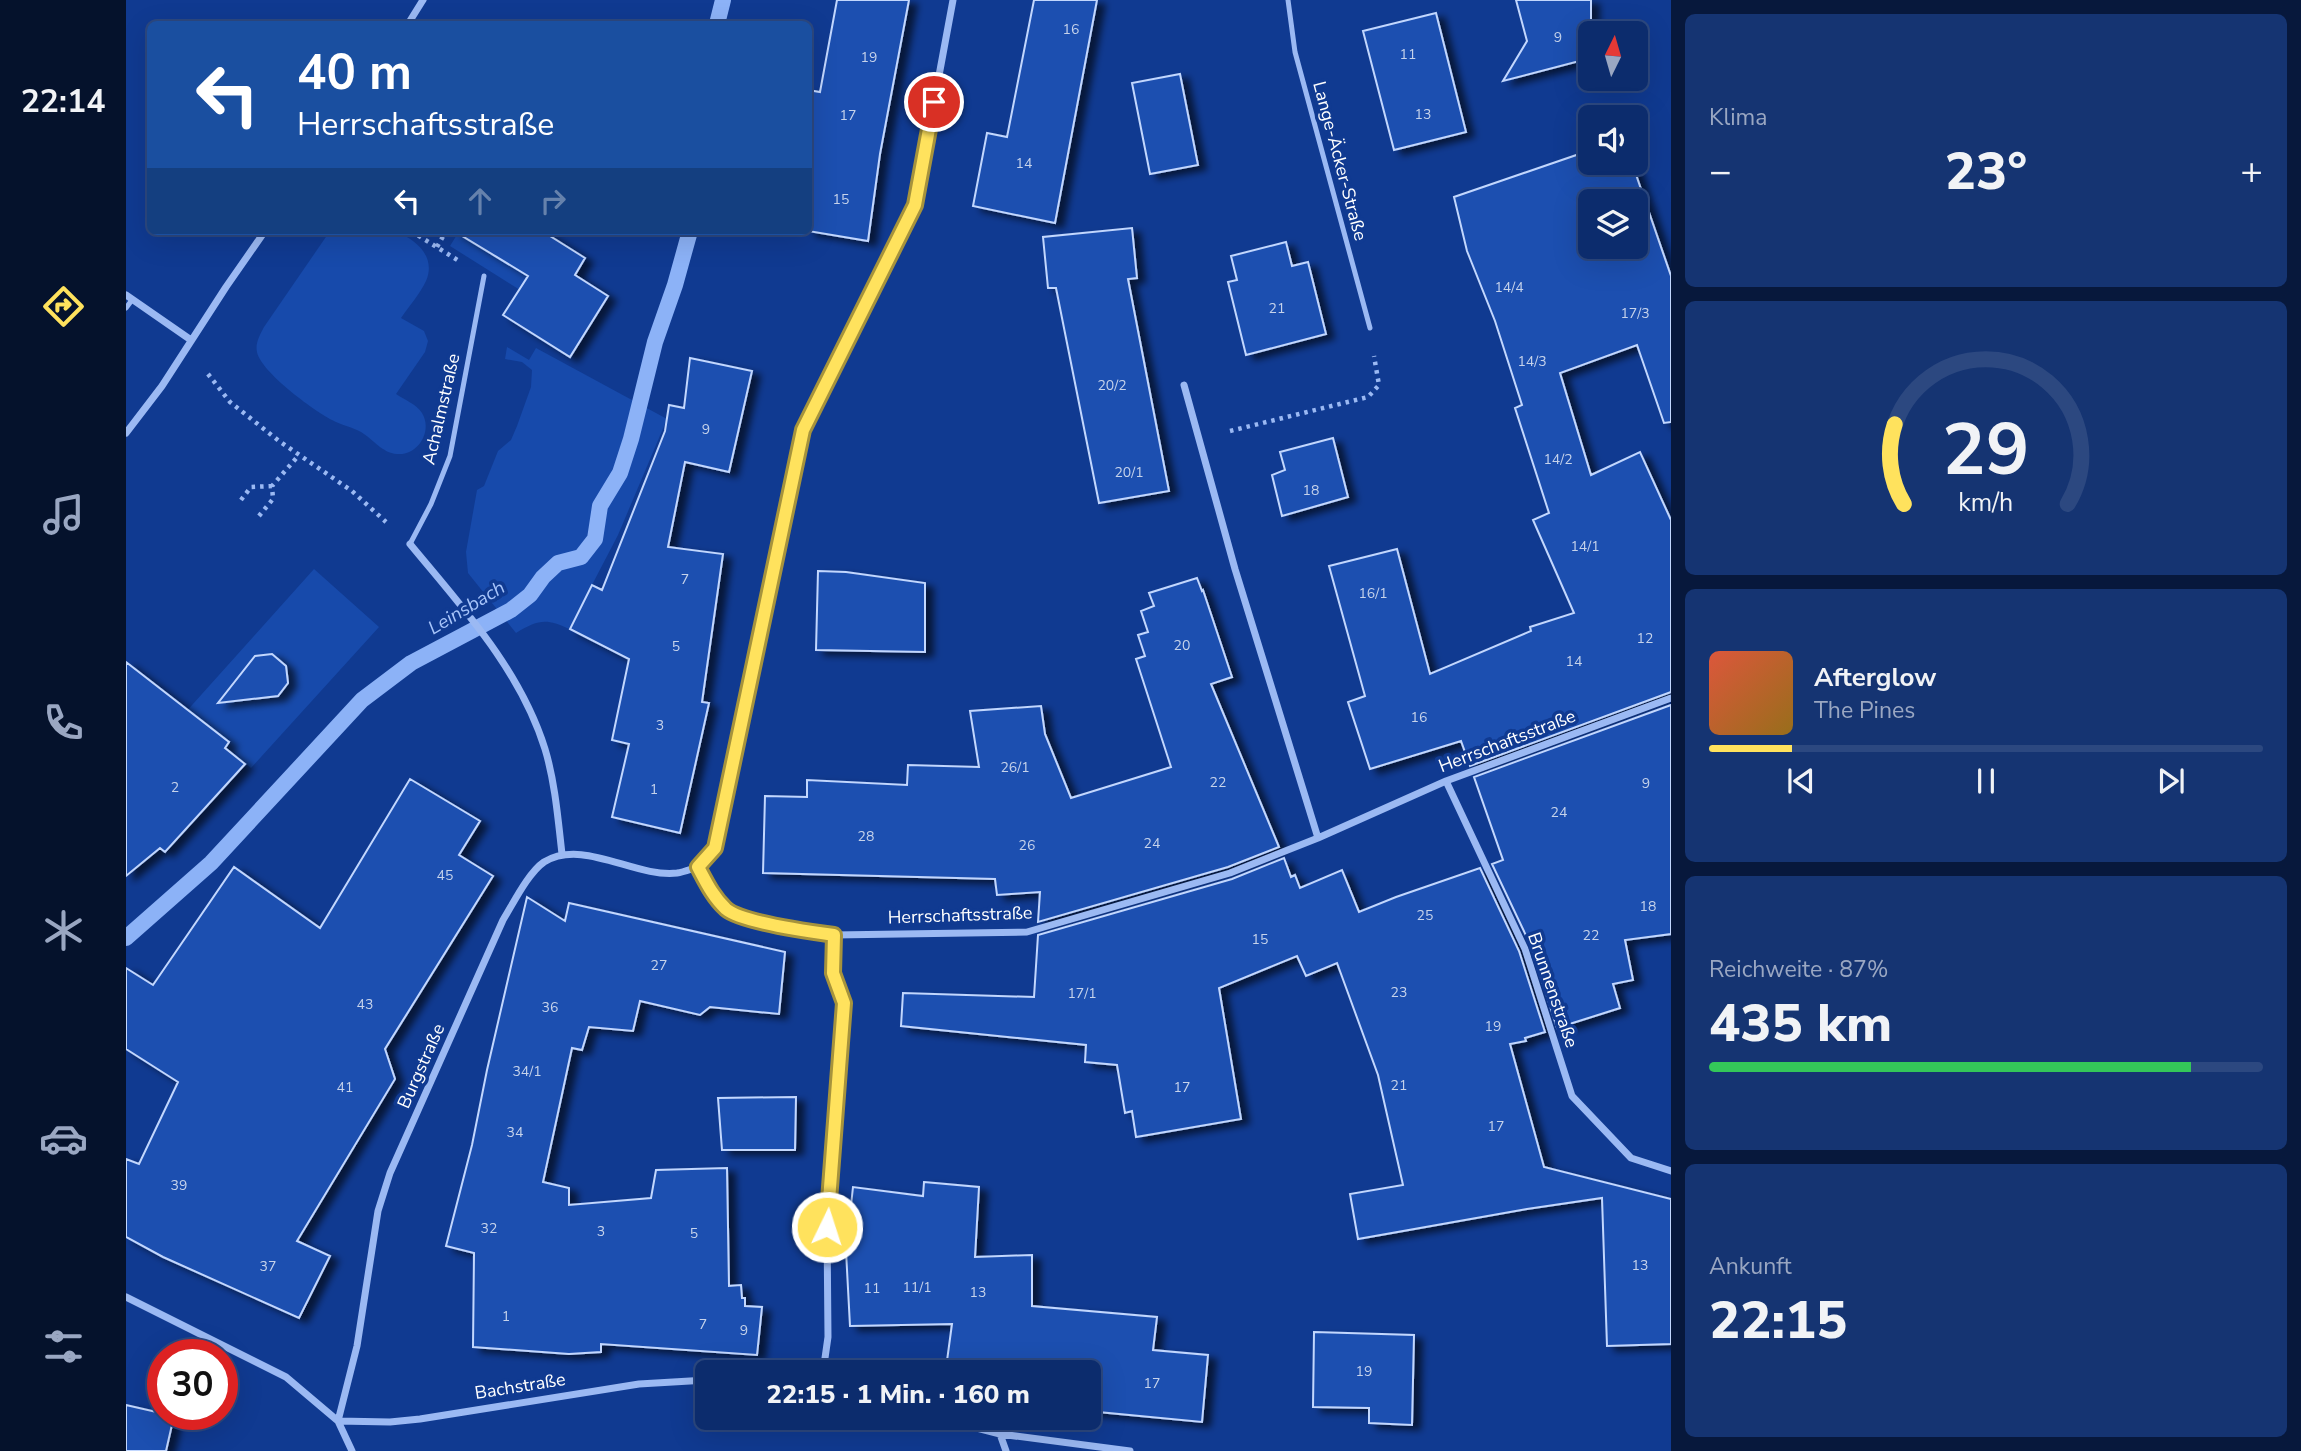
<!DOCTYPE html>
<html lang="de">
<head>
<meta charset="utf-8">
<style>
  body { margin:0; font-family:"Nunito Sans",sans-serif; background:#153472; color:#f1f3f6; height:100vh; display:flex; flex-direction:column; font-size:26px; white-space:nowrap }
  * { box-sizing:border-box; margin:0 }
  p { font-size:23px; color:#9aa7c2 }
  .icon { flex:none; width:38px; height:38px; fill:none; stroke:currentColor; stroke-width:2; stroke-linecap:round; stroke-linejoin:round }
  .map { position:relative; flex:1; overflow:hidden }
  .side { display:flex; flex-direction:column; gap:14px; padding:14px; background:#07183c; width:630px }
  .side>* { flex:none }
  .guide { position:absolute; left:21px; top:21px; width:665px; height:214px; border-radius:10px; box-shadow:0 7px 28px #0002,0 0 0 2px #2c4880; background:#1a4fa0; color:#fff; overflow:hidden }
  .needle { width:46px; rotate:5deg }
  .buttons { position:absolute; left:1452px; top:21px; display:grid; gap:14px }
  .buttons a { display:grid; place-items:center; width:70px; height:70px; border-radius:10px; background:#0c2c6d; box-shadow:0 7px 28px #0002,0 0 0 2px #2c4880; font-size:35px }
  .speed { position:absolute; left:21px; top:1339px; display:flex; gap:14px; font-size:35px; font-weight:700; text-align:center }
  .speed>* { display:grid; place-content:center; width:91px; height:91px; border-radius:50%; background:#0c2c6d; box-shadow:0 7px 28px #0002,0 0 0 2px #2c4880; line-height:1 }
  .speed .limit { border:10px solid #d22; background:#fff; color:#111 }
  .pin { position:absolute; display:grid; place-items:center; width:60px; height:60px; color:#fff; margin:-30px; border:4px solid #fff; border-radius:50%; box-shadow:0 2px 7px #0007 }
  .me { position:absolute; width:77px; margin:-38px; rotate:4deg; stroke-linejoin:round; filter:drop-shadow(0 0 5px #0008) }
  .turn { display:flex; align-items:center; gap:24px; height:147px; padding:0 35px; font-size:32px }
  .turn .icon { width:91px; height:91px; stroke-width:2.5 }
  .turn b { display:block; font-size:49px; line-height:60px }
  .lanes { display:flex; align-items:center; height:66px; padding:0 35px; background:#0003; justify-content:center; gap:35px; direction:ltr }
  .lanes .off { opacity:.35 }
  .big { font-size:52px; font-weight:800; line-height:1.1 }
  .side .tile { flex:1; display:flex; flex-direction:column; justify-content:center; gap:10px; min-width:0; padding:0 24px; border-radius:10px; background:#153472 }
  .side .dial { align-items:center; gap:0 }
  .dial svg { height:182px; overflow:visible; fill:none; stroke:#2c4880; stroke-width:7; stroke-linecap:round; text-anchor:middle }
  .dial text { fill:#f1f3f6; stroke:none }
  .song { display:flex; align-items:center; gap:21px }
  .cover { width:84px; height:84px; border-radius:10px; background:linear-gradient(135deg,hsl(10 70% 55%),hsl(40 70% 35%)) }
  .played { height:7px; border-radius:4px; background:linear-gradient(90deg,#ffe25d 15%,#2c4880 15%) }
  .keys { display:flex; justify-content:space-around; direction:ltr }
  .heat { display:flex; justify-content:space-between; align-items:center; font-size:38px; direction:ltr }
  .charge { height:10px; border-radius:5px; background:linear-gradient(90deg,#34c759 87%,#2c4880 0) }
  .trip { position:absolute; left:569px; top:1360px; width:406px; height:70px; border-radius:10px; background:#0c2c6d; box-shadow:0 7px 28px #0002,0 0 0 2px #2c4880; font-weight:800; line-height:70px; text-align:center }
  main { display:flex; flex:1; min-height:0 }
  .tabs { display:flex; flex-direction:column; width:126px; justify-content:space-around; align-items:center; background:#05122c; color:#9aa7c2 }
  .tabs .icon { width:49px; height:49px }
  .tabs .current { color:#ffe25d }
  .tabs b { font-size:32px; color:#f1f3f6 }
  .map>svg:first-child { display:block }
</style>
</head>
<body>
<main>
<nav class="tabs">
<b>22:14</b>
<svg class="icon current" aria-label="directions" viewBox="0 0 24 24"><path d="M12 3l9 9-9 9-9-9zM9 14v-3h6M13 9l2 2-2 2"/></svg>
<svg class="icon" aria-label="music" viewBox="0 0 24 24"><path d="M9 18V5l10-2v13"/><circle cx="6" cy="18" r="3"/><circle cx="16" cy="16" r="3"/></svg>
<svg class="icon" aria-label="phone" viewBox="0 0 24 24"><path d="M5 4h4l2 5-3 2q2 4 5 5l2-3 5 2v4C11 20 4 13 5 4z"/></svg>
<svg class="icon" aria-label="climate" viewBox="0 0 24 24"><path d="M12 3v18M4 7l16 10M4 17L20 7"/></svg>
<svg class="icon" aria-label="car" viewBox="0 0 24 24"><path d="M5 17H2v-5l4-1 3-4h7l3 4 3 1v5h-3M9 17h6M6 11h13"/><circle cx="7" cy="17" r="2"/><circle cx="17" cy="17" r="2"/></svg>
<svg class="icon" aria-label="filters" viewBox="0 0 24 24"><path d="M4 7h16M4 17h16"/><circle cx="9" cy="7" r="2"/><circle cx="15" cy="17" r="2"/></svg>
</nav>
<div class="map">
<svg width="1545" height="1451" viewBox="0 0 1545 1451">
  <defs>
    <filter id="shadow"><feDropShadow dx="8" dy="4.5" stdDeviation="3.5" flood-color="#0009"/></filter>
  </defs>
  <rect width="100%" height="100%" fill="#103a91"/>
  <path fill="#174aab" d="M204 231C219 231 259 227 270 232 292 240 310 258 300 281 294 294 283 306 275 318L298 331 302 341 299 352 270 394C279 400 290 404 296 413 307 431 292 456 271 454 256 453 247 439 235 432 226 427 215 425 206 420 187 410 135 372 131 352 129 343 134 335 138 327Z
    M332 233 402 276 394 290 324 246Z
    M381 347 403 360 410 348 541 419 492 535 443 629C420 618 412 620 390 633L342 573 340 552 351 490 358 486 372 451 385 440 391 426 405 387 406 370 396 362 379 359Z
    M188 569 253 627 125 768 58 714Z"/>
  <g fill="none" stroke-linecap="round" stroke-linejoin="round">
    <path stroke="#8cb2f7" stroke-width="16" d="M591 24 597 0
      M0 938 85 863 236 700 285 663 385 610 404 595 417 577 432 563 455 557 469 539 474 506 494 473 505 439 529 342 549 285 564 231"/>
  </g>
  <path fill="#1d4fb0" stroke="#c2d7fe" stroke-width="2" fill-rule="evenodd" filter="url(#shadow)" d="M711 0H783L754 154 742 241 682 231V90L694 92Z
    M908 0H971L929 223 847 206 861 133 881 137Z
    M1390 0H1465V58L1377 81 1401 41Z
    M1310 13 1340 132 1268 150 1237 31Z
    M1054 74 1072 165 1024 174 1006 83Z
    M1465 150V163H1506L1545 276V422L1538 423 1511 345 1434 373 1465 475 1514 452 1545 520V692L1344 766 1335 741 1244 769 1222 702 1239 696 1203 566 1271 549 1304 674 1405 631 1404 627 1448 613 1407 520 1423 513 1389 408 1396 405 1369 321 1341 251 1328 197ZM1465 201H1510V247H1465Z
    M1006 228 1011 278 1002 279 1043 491 973 503 930 288H922L917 237Z
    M328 231H416L459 258 449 275 482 296 444 357 377 315 402 276Z
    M1160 242 1166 266 1182 262 1200 334 1120 355 1102 282 1111 280 1105 256Z
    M564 358 626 371 603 472 559 462 542 547 597 554 576 702 583 703 554 833 486 817 503 744 486 740 503 659 444 629 466 585 476 590 539 431 543 405 558 408Z
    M1207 438 1222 497 1156 516 1146 475 1159 470 1154 452Z
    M692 571 720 572 799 583V652L690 650Z
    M1071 578 1076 591 1077 590 1106 677 1085 684 1153 847 1102 867 912 922 914 892 871 895 869 879 637 873 639 796 681 797V780L781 785 782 765 853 767 844 711 915 706 919 734 945 798 1045 767 1010 659 1019 656 1012 635 1022 632 1015 611 1028 606 1023 593Z
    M146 654 160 666 162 683 152 696 92 703 129 656Z
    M0 662 103 742 99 748 119 764 39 852 34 848 0 876Z
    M1545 705V934L1499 940 1507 980 1487 984 1494 1008 1431 1028 1405 946 1366 864 1377 860 1348 777Z
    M284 779 354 821 333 855 367 876 259 1049 269 1079 171 1241 204 1256 173 1318 37 1257 0 1237V1159L13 1164 52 1082 0 1049V968L27 985 108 867 194 928Z
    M1158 858 1165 877 1169 875 1174 888 1216 870 1233 912 1270 897 1354 868 1393 951 1419 1032 1399 1038 1400 1041 1384 1044 1418 1167 1545 1199V1344L1481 1346 1476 1198 1401 1209 1232 1239 1224 1194 1277 1185 1252 1075 1211 963 1180 976 1171 956 1093 988 1115 1119 1010 1137 1006 1111 999 1113 991 1065 959 1062 960 1045 775 1026 777 993 908 997 912 935 1106 879Z
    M401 897 439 921 443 903 659 952 653 1014 584 1007 574 1015 514 1001 507 1031 463 1027 456 1050 446 1048 417 1182 443 1188V1205L525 1198 530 1170 601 1168 603 1286 615 1285 616 1298H619V1306L636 1307 631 1355 475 1344V1352L443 1354 347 1347 348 1253 320 1246 346 1145 361 1070Z
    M670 1097 669 1150H596L592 1098Z
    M798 1182 853 1187 849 1257 906 1255V1306L1031 1317 1027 1350 1082 1355 1076 1422 962 1411V1372H871L820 1368 826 1324 724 1326 720 1251 727 1187 797 1196Z
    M1188 1332 1288 1335 1286 1425 1243 1423V1408L1187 1407Z
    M0 1405 48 1416 40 1451H0Z"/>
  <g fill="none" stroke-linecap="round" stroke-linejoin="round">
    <path stroke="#9bb9f3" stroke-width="4.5" stroke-dasharray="3.5 5" stroke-linecap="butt" d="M285 231 333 261
      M311 247 320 231
      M82 374 104 402 153 441 226 491 260 522
      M1104 431 1242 397 1253 385 1248 356
      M115 500 125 487 146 486
      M133 516 147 499 146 486 173 455"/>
    <path stroke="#9bb9f3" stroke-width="5" d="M1162 0 1169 52 1244 328
      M0 308 6 300
      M284 544 305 504 324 456 358 276"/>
    <path stroke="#9bb9f3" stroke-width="7" d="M282 24 297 0
      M0 295 65 340
      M1058 385 1109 569 1192 838
      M0 433 36 386 100 287 139 231
      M284 544C336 607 394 669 419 749 429 782 432 819 436 854
      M1320 781 1399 949 1446 1096 1505 1158 1545 1171
      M572 867 587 895 602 911 661 928 708 935 901 932 1104 873 1192 838 1320 781 1545 698
      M572 867 589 848 677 430 789 205 827 0
      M0 1297 160 1377 212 1421
      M697 1372 702 1337 701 1227 718 1003 707 973 708 935
      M812 1418 874 1434 1004 1451
      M212 1421 264 1422 294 1419 513 1384 581 1380
      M874 1434 880 1451
      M226 1451 212 1421 231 1346 252 1211 264 1173 377 920C387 904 402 873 418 862 457 838 509 878 551 873 558 872 565 869 572 867"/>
  </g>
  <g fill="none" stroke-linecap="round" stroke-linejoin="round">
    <g stroke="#a6933c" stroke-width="18">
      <path id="route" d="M701 1227 718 1003 707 973 708 935C686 932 615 922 600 909 587 897 580 882 572 867L589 848 677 430 789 205 808 102"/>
    </g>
    <use href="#route" stroke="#ffe25d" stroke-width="12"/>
  </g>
  <g text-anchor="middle" stroke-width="7" stroke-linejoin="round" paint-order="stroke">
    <g font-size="14" fill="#c6d3eb">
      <text x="945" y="34">16</text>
      <text x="1432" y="42">9</text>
      <text x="1282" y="59">11</text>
      <text x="743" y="62">19</text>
      <text x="1297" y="119">13</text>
      <text x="722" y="120">17</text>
      <text x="898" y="168">14</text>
      <text x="715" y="204">15</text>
      <text x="1383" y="292">14/4</text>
      <text x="1151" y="313">21</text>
      <text x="1509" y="318">17/3</text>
      <text x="1406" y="366">14/3</text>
      <text x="986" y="390">20/2</text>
      <text x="580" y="434">9</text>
      <text x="1432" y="464">14/2</text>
      <text x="1003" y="477">20/1</text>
      <text x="1185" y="495">18</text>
      <text x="1459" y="551">14/1</text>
      <text x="559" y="584">7</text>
      <text x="1247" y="598">16/1</text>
      <text x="1519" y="643">12</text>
      <text x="1056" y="650">20</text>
      <text x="550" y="651">5</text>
      <text x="1448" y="666">14</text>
      <text x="1293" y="722">16</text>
      <text x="534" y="730">3</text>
      <text x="889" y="772">26/1</text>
      <text x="1092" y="787">22</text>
      <text x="1520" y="788">9</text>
      <text x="49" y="792">2</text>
      <text x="528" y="794">1</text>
      <text x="1433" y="817">24</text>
      <text x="740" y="841">28</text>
      <text x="1026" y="848">24</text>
      <text x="901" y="850">26</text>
      <text x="319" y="880">45</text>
      <text x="1522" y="911">18</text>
      <text x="1299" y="920">25</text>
      <text x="1465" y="940">22</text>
      <text x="1134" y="944">15</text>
      <text x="533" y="970">27</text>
      <text x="1273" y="997">23</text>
      <text x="956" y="998">17/1</text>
      <text x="239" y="1009">43</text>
      <text x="424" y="1012">36</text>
      <text x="1367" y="1031">19</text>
      <text x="401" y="1076">34/1</text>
      <text x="1273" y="1090">21</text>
      <text x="219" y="1092">41</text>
      <text x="1056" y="1092">17</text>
      <text x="1370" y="1131">17</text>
      <text x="389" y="1137">34</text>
      <text x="53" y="1190">39</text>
      <text x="363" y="1233">32</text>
      <text x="475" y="1236">3</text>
      <text x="568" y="1238">5</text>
      <text x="1514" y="1270">13</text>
      <text x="142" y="1271">37</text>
      <text x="791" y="1292">11/1</text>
      <text x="746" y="1293">11</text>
      <text x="852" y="1297">13</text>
      <text x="380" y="1321">1</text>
      <text x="577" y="1329">7</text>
      <text x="618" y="1335">9</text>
      <text x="1238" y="1376">19</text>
      <text x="1026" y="1388">17</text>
    </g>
    <g font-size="18" fill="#fff" stroke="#103a91">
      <text transform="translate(1214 161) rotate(75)" y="6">Lange-Äcker-Straße</text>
      <text transform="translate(315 409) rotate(-77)" y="6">Achalmstraße</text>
      <text transform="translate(1381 741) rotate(-21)" y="6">Herrschaftsstraße</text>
      <text transform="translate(834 915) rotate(-2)" y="6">Herrschaftsstraße</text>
      <text transform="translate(1427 990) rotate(71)" y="6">Brunnenstraße</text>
      <text transform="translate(295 1066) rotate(-66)" y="6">Burgstraße</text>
      <text transform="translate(394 1386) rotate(-9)" y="6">Bachstraße</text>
    </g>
    <g font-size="19" font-style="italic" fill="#a7c4fa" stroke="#103a91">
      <text transform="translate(340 607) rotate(-31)" y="7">Leinsbach</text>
    </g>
  </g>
</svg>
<div class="buttons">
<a><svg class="needle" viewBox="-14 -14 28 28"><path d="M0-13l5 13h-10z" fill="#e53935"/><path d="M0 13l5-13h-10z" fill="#9aa7c2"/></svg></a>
<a><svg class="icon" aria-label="sound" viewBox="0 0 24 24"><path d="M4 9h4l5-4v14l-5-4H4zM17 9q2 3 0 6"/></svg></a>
<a><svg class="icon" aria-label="layers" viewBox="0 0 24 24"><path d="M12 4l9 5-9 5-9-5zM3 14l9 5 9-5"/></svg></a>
</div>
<div class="speed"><div class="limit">30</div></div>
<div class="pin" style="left:808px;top:102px;background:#d93025"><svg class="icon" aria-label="arrive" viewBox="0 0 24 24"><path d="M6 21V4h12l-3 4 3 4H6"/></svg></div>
<svg class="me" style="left:701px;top:1227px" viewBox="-20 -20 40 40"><circle r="17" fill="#ffe25d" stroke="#fff" stroke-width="3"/><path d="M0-11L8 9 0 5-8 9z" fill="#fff"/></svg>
<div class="trip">22:15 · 1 Min. · 160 m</div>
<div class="guide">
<div class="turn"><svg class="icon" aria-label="left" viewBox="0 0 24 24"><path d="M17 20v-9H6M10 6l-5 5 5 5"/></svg><div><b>40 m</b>Herrschaftsstraße</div></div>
<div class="lanes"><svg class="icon" aria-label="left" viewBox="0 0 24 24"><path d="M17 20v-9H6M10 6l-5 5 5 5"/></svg><svg class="icon off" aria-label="ahead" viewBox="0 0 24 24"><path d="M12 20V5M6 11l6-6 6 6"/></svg><svg class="icon off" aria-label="right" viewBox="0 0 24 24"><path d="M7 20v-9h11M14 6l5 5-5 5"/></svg></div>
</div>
</div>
<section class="side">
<div class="tile"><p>Klima</p>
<div class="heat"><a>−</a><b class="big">23°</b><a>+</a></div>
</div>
<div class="tile dial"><svg viewBox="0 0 100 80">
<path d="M14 69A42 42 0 1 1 86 69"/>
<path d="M14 69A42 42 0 0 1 10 34" stroke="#ffe25d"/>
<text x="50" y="56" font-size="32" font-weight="700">29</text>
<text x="50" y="72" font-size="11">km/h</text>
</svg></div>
<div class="tile">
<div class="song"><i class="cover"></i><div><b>Afterglow</b><p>The Pines</p></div></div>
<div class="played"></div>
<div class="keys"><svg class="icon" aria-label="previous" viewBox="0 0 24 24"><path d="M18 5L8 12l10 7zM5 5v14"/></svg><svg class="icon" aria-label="pause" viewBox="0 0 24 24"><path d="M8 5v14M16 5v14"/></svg><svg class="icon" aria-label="next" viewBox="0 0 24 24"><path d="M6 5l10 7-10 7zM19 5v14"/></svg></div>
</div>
<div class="tile"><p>Reichweite · 87%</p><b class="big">435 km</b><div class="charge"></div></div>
<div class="tile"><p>Ankunft</p><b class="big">22:15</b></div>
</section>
</main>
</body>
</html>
